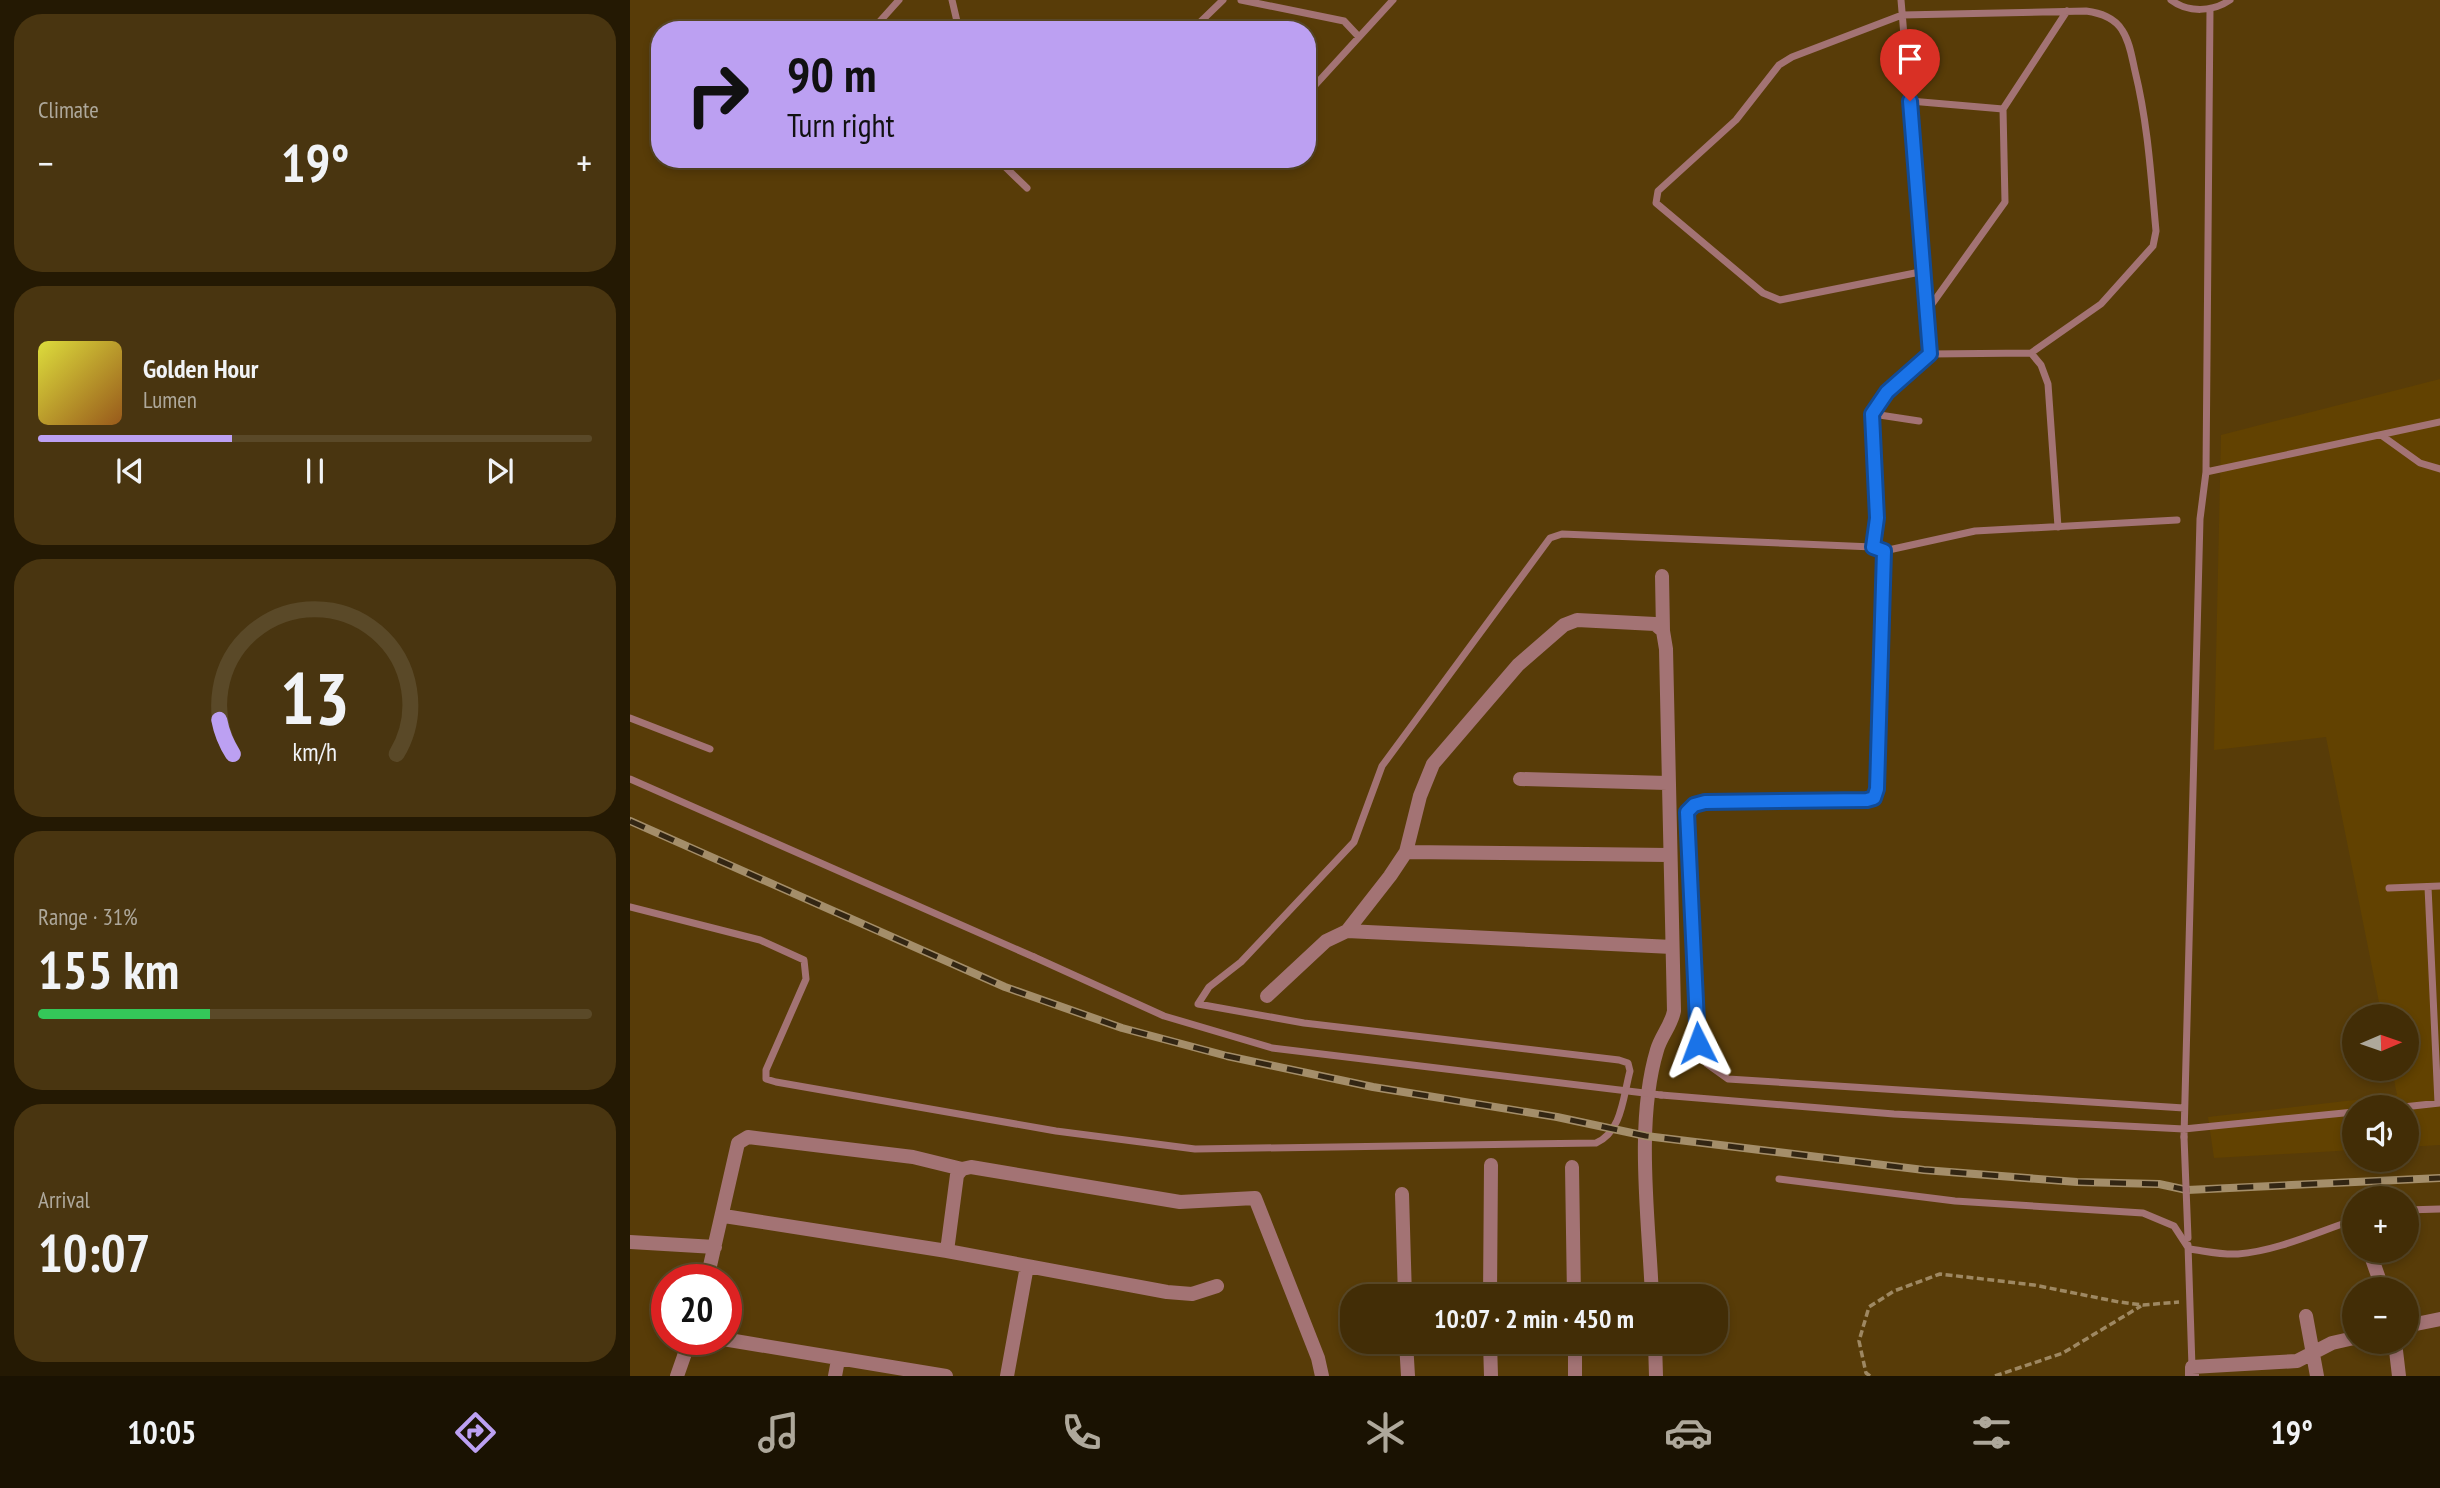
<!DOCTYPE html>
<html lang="en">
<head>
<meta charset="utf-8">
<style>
  body { margin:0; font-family:"PT Sans Narrow",sans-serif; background:#493510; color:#f1f3f6; height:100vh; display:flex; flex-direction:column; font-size:26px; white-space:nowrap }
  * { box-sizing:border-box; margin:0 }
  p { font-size:23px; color:#aea89b }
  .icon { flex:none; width:38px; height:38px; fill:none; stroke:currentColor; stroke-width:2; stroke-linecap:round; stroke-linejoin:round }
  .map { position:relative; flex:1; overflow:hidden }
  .side { display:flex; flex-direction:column; gap:14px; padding:14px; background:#241903; width:630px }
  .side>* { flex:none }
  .hud { position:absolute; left:21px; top:21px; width:665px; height:147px; border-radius:28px; box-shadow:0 4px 10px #0003,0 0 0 2px #5a4928; background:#bca0f2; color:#111; overflow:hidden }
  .needle { width:46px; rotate:88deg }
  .fabs { position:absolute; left:1712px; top:1004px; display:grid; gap:14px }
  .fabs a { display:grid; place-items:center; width:77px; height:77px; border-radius:50%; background:#422d06; box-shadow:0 4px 10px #0003,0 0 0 2px #5a4928; font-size:35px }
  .speed { position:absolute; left:21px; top:1264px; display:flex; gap:14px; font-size:35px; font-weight:700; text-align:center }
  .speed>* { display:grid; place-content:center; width:91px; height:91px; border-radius:50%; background:#422d06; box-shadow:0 4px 10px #0003,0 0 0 2px #5a4928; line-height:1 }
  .speed .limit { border:10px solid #d22; background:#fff; color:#111 }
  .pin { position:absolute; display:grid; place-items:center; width:60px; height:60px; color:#fff; margin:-72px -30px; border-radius:50% 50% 50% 0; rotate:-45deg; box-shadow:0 0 7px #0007 }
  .pin .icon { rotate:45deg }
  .me { position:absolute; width:77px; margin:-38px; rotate:357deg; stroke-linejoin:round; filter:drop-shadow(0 0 5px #0008) }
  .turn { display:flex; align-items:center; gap:24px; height:147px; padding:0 21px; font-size:32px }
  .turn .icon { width:91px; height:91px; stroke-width:2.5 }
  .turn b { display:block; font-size:49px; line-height:60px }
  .big { font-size:52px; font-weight:700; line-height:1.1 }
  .side .card { flex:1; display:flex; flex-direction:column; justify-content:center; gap:10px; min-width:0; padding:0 24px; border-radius:28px; background:#493510 }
  .side .dial { align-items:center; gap:0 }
  .dial svg { height:182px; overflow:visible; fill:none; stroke:#5a4928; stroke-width:7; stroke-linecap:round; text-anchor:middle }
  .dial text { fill:#f1f3f6; stroke:none }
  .song { display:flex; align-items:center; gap:21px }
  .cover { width:84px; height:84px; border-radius:10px; background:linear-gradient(135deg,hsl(60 70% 55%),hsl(30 70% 35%)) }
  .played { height:7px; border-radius:4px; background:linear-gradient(90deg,#bca0f2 35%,#5a4928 35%) }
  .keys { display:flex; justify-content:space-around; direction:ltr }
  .heat { display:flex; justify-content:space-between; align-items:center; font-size:38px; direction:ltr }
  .charge { height:10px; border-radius:5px; background:linear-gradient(90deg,#34c759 31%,#5a4928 0) }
  .trip { position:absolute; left:710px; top:1284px; width:388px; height:70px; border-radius:28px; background:#422d06; box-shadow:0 4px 10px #0003,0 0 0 2px #5a4928; font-weight:700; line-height:70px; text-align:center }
  .menu { display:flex; height:112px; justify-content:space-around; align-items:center; background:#1a1202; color:#aea89b }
  .menu .icon { width:49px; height:49px }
  .menu .current { color:#bca0f2 }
  .menu b { font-size:32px; color:#f1f3f6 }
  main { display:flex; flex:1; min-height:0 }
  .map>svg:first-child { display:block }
</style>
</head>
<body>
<main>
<section class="side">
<div class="card"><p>Climate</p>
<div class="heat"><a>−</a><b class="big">19°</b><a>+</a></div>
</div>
<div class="card">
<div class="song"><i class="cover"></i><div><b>Golden Hour</b><p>Lumen</p></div></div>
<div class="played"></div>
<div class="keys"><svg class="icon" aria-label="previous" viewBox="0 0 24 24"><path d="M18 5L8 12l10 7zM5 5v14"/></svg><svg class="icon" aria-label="pause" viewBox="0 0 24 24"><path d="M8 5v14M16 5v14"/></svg><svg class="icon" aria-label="next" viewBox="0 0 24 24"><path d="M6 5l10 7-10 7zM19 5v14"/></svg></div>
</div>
<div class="card dial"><svg viewBox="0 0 100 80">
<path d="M14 69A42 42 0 1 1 86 69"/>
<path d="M14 69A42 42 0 0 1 8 54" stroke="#bca0f2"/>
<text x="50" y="56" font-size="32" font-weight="700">13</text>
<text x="50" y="72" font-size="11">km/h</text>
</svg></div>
<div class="card"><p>Range · 31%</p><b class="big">155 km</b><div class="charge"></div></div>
<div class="card"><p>Arrival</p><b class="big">10:07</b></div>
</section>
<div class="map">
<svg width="1810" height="1376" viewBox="0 0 1810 1376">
  <rect width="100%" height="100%" fill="#583c08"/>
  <path fill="#624201" d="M1810 379V1145L1776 1147V1108H1724V1150L1584 1158 1578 1117 1767 1095 1762 1069H1776V1017H1752L1696 737 1584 750 1591 435Z"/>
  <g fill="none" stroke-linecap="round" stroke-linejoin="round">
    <path stroke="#9e8862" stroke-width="3.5" stroke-dasharray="7 3.5" stroke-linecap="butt" d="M1240 1376 1236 1373 1229 1341 1239 1307 1264 1291 1310 1274 1404 1285 1489 1302 1513 1305 1549 1302
      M1365 1376 1433 1353 1511 1306"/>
    <path stroke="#a37374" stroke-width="7" d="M322 0 329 30
      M611 0 714 21 729 37
      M1271 0 1297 311 1375 202 1373 109 1280 101
      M1541 0C1558 13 1583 12 1600 0
      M242 30 269 0
      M562 30 593 0
      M677 94 763 0
      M1373 109 1437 11
      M294 159 298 163 302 159
      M367 159 397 188
      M1295 271 1150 300 1133 293 1026 203 1028 191 1106 120 1149 65 1162 57 1272 15 1456 11C1470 13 1484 17 1492 30 1500 42 1502 58 1505 71 1518 124 1521 177 1526 231L1523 246 1471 304 1401 353 1300 354 1297 311
      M1401 353 1411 365 1418 384 1428 527
      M1243 414 1257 392 1300 354
      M1289 421 1243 414 1246 518 1243 547 1254 551 1345 531 1547 520
      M1751 435 1790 463 1810 469
      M1576 472 1810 422
      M1254 551 1247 790 1244 798 1075 802C1060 806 1057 812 1055 827L1068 1043 1077 1064 1098 1079 1554 1108
      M0 718 80 749
      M0 779 404 957
      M1798 887 1808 1103
      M1759 888 1810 886
      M0 907 130 940 174 960 176 979 136 1070V1079L146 1082 426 1131 565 1149 966 1143C992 1132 993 1097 1000 1071L998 1063 989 1060 674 1023 568 1004 579 987 611 962 724 842 752 766 920 538 932 534 1243 547
      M1031 1095 1264 1114 1554 1129 1724 1112
      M1764 1108 1810 1103
      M1554 1137 1570 519 1576 472 1580 9
      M1149 1179 1325 1201 1513 1213 1544 1226 1559 1249C1575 1251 1591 1255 1608 1254 1647 1251 1687 1232 1724 1220
      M1776 1210 1810 1209
      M1558 1245 1562 1367"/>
    <path stroke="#a37374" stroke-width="14" d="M1032 576 1033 631
      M890 779 1037 783
      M776 852 1038 855
      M717 931 1042 947
      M637 996 696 941 717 931 760 876 776 852 790 796 803 764 888 665 934 625 947 620 1025 624 1033 631 1036 649 1044 1011C1041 1026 1031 1036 1027 1050 1005 1123 1019 1221 1022 1297
      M942 1167 944 1297
      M772 1194 775 1297
      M94 1216 317 1251 537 1292 562 1294 587 1286
      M0 1242 85 1247
      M317 1251 327 1175 332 1169
      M1741 1256 1753 1290
      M77 1279 108 1143 118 1137 283 1157 332 1169 341 1167 550 1202 625 1198 688 1358 692 1376
      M860 1297 861 1165
      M1676 1316 1687 1376
      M1776 1326 1810 1319
      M93 1339 316 1376
      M776 1342 778 1376
      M860 1342 861 1376
      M945 1342V1376
      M1025 1342 1026 1376
      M1765 1342 1769 1376
      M47 1376 60 1339
      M205 1376 208 1360
      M377 1376 397 1266
      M1562 1376V1367L1667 1361 1702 1343 1724 1338"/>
    <g stroke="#a48e6a" stroke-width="8">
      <path id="rail" d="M0 821 375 987 492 1028 597 1056 743 1087 927 1117 1016 1136 1294 1170 1447 1182 1529 1184 1557 1190 1810 1178"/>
    </g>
    <use href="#rail" stroke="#332613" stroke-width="5" stroke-dasharray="16" stroke-linecap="butt"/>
    <path stroke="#a37374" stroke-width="7" d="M404 957 534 1016 642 1048 1031 1095
      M1554 1137 1558 1238"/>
  </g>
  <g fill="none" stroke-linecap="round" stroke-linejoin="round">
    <g stroke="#114b97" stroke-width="18">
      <path id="route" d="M1068 1043 1057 812 1064 805 1075 802 1237 800 1244 798 1247 789 1254 551 1243 547 1247 518 1242 414 1257 392 1300 354 1280 101"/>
    </g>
    <use href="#route" stroke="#1a73e8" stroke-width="12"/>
  </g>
</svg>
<div class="fabs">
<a><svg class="needle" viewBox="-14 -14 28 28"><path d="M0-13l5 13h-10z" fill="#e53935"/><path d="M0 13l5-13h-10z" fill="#aea89b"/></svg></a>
<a><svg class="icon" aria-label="sound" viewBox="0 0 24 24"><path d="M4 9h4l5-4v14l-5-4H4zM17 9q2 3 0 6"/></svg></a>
<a>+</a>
<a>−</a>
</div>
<div class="speed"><div class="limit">20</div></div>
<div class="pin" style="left:1280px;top:101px;background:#d93025"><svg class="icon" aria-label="arrive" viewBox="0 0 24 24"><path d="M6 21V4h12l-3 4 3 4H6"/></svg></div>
<svg class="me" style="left:1068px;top:1043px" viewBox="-20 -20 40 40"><path d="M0-17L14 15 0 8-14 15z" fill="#1a73e8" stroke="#fff" stroke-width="4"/></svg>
<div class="trip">10:07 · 2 min · 450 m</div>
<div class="hud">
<div class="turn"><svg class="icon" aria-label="right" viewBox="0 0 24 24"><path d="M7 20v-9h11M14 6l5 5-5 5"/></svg><div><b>90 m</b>Turn right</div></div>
</div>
</div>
</main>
<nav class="menu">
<b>10:05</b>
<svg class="icon current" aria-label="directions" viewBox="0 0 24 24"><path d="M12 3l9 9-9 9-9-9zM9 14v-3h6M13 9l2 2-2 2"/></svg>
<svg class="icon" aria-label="music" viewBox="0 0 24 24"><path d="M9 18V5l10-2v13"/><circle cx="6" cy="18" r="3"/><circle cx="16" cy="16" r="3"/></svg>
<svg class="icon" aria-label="phone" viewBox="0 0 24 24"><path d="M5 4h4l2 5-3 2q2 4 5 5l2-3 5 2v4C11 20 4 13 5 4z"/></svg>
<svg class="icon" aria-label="climate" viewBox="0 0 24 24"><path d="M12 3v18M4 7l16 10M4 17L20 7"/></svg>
<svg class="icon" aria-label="car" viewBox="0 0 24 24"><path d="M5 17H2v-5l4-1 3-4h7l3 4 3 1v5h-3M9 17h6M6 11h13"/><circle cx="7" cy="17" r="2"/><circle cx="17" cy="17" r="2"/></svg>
<svg class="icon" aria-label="filters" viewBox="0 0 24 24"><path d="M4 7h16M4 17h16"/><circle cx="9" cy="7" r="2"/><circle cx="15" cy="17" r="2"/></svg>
<b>19°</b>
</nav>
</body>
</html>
